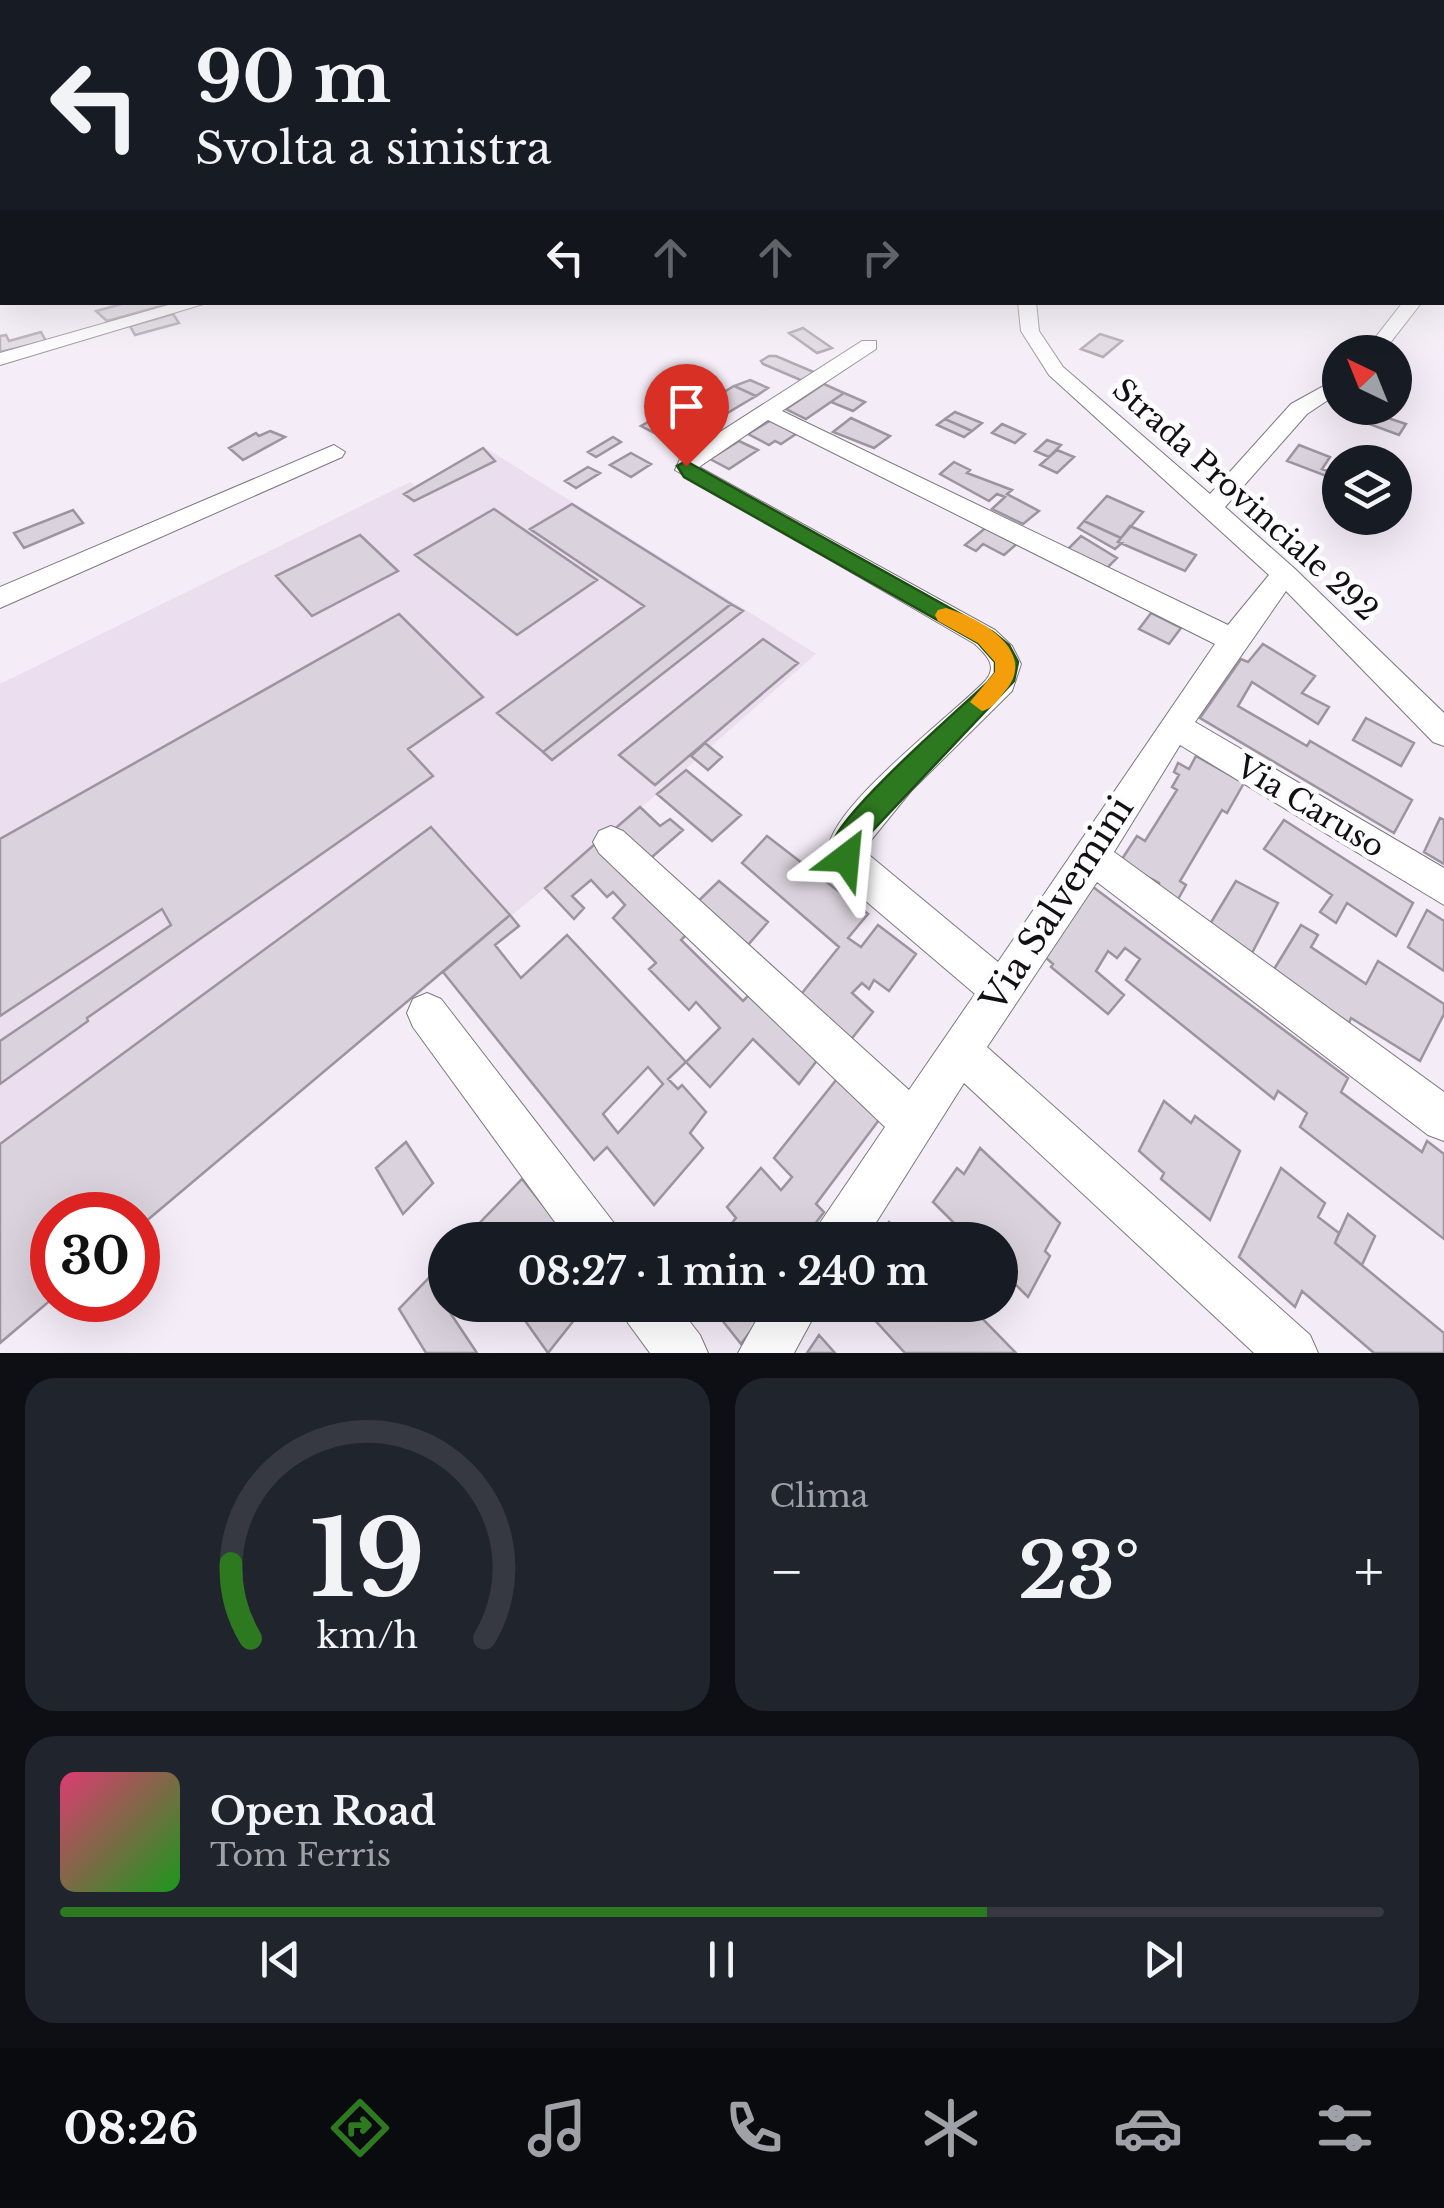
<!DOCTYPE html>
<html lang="it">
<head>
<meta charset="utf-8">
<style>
  body { margin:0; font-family:"Libre Baskerville",serif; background:#20242c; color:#f1f3f6; height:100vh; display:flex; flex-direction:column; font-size:38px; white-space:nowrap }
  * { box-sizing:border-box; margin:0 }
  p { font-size:32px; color:#9ea1a6 }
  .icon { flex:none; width:55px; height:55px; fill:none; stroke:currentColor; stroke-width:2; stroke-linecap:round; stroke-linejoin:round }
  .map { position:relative; height:1353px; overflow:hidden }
  .side { display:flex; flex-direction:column; gap:25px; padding:25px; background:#0d0f14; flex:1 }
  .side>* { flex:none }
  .hud { position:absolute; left:0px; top:0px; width:1445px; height:305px; box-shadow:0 10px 40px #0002; background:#171b24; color:#f1f3f6; overflow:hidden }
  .needle { width:65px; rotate:317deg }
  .buttons { position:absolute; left:1322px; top:335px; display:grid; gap:20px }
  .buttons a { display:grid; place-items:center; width:90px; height:90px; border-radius:50%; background:#171b24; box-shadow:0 10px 40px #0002; font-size:50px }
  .speed { position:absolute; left:30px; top:1192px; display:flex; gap:20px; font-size:50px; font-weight:700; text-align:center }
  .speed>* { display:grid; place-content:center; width:130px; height:130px; border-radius:50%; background:#171b24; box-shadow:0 10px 40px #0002; line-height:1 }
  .speed .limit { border:15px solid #d22; background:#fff; color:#111 }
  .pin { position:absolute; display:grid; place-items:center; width:85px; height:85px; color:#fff; margin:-102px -42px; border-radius:50% 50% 50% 0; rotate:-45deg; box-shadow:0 0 10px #0007 }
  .pin .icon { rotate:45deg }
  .me { position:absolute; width:110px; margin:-55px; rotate:29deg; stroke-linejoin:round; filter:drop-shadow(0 0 8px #0008) }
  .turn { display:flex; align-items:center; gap:35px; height:210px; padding:0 30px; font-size:45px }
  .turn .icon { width:130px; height:130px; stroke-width:2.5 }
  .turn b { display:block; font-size:70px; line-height:85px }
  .lanes { display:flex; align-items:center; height:95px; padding:0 30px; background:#0003; justify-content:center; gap:50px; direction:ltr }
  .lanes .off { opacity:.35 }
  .big { font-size:75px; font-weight:800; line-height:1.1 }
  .side .card { flex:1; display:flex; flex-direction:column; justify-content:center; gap:15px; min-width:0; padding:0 35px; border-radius:30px; background:#20242c }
  .side .dial { align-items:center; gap:0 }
  .dial svg { height:260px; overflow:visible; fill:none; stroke:#363941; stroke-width:7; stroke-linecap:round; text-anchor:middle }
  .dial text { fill:#f1f3f6; stroke:none }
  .song { display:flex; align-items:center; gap:30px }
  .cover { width:120px; height:120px; border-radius:15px; background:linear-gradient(135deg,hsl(340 70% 55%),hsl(120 70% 35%)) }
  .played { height:10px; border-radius:5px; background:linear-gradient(90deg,#2d7920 70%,#363941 70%) }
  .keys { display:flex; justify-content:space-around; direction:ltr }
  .heat { display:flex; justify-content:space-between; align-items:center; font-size:55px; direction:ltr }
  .side .tiles { flex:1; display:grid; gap:25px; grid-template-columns:1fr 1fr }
  .card:last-child { grid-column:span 2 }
  .trip { position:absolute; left:428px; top:1222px; width:590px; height:100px; border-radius:50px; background:#171b24; box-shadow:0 10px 40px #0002; font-weight:800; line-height:100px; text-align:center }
  .menu { display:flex; height:160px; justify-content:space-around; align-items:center; background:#090b0e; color:#9ea1a6 }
  .menu .icon { width:70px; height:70px }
  .menu .current { color:#2d7920 }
  .menu b { font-size:45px; color:#f1f3f6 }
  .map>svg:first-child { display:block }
</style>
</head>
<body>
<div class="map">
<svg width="1444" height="1353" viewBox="0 0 1444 1353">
  <rect width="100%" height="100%" fill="#f4ecf7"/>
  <path fill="#ebdeef" d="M484 447 816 654 657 794 138 1228V1215H52V1299L0 1343V684L410 482 415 486Z"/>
  <path fill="#dad2dc" stroke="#9c949e" stroke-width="2.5" fill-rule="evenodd" d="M129 302H163L165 305 107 321 96 311Z
    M173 314 179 323 135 335 130 326Z
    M803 328 832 348 817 353 789 333Z
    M41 332 46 341 0 352V336L6 335 9 341Z
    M1100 334 1122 341 1103 357 1081 349Z
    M769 356H776L816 373 803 381 763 364 761 361Z
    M750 380 768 388 756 396 734 386Z
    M824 384 844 393 806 419 786 409Z
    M734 386 756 396 719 418 698 408Z
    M844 393 865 402 853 411 831 402Z
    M677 403 714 422 697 432 660 412Z
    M955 412 982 423 972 431 945 419Z
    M1376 414 1406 424 1399 435 1369 424Z
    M657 417 695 437 679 446 641 426Z
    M851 418 890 436 874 448 833 432Z
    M773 419 799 432 781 444 775 441 769 445 748 434Z
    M945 419 972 431 964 437 937 425Z
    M1002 424 1025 434 1015 443 992 433Z
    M270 431 285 437 243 460 229 448 256 433 259 436Z
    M613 437 621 442 596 457 588 452Z
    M1047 440 1061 445 1049 457 1035 451Z
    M739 441 758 450 729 469 710 459Z
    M1299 445 1330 457 1322 469 1336 474 1334 479 1287 461Z
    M483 448 495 461 414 501 404 494Z
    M1057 450 1074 457 1057 473 1040 465Z
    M631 453 651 464 631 477 610 465Z
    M954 462 970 470 967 473 1012 490 1007 494 1039 511 1023 524 992 509 1005 497 997 494 989 501 940 474Z
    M588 467 600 473 576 488 565 481Z
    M1107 496 1143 512 1121 538 1084 521Z
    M572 504 731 604 543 752 497 713 644 606 530 529Z
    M494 509 597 580 517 635 415 555Z
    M73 510 83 523 24 548 14 533Z
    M1084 521 1121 538 1118 542 1122 543 1115 549 1078 528Z
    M989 525 1020 541 1004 555 983 544 976 551 965 545Z
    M1130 526 1196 555 1185 571 1118 542Z
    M360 535 398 571 312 616 276 576Z
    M1081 536 1117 558 1107 568 1068 549Z
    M731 604 743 611 552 760 543 752Z
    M1151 613 1181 628 1169 644 1139 629Z
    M399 614 483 697 408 749 433 776 87 1018 88 1021 0 1084V1041L171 925 162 909 0 1016V839Z
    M763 639 798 663 655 785 619 755Z
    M1263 644 1315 676 1302 693 1329 707 1318 724 1252 682 1238 706 1307 746 1310 741 1412 800 1394 833 1200 718 1241 659 1248 662Z
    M1366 718 1414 743 1401 766 1353 740Z
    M705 743 722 757 708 770 691 756Z
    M1196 756 1244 783 1227 813 1222 810 1180 881 1186 885 1177 901 1158 888 1159 883 1120 862 1137 836 1145 841 1177 790 1172 787 1179 775 1174 772 1178 763 1189 769Z
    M686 770 741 815 712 841 657 794Z
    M640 807 660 826 670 819 683 830 644 864 611 832Z
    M1440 818 1444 820V864L1424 852Z
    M1284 820 1413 903 1396 936 1347 903 1336 923 1320 912 1332 895 1264 849Z
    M431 827 510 915 138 1228V1215H52V1299L0 1343V1144Z
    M767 836 868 914 848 938 861 947 878 925 916 954 889 991 874 980 869 989 862 983 852 993 873 1012 845 1047 794 1003 839 947 742 863Z
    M595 844 689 932 681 940 743 1001 751 993 818 1059 799 1084 753 1039 710 1087 686 1062 720 1028 696 1002 689 1010 649 969 656 963 613 918 625 905 613 892 607 897 591 880 572 896 584 908 574 919 545 888Z
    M719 881 768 922 741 953 691 908Z
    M1236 881 1278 903 1252 953 1210 924Z
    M1093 887 1348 1078 1341 1092 1422 1152 1427 1141 1444 1154V1239L1300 1127 1307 1113 1278 1091 1274 1099 1126 980 1140 959 1125 948 1117 958 1108 951 1096 971 1124 995 1108 1014 1051 967 1053 964 1044 956Z
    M1427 910 1444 921V971L1408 947Z
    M510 915 519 926 495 945 521 978 567 935 686 1062 668 1079 678 1089 682 1085 706 1112 690 1133 703 1148 654 1205 607 1147 594 1160 443 972ZM648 1067 663 1084 618 1133 603 1114Z
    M1301 925 1318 935 1311 947 1366 984 1378 961 1444 1004V1014L1420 1061 1351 1018 1349 1023 1273 971Z
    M840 1075 882 1116 816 1204 824 1212 803 1240H718L736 1218 727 1207 761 1168 781 1190 792 1177 774 1158Z
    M1164 1101 1191 1123 1195 1116 1240 1151 1210 1220 1161 1179 1164 1173 1139 1151Z
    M406 1142 433 1183 403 1214 376 1168Z
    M980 1148 1060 1223 1045 1251 1050 1256 1028 1297 1000 1269V1240H971L933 1202 957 1168 964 1174Z
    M1281 1168 1325 1203 1318 1217 1339 1233 1335 1243 1444 1333V1353H1374L1302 1291 1295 1307 1239 1257Z
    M522 1179 571 1240H469L466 1237Z
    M1348 1214 1375 1236 1362 1265 1335 1243Z
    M889 1222 906 1240H876Z
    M445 1261V1305L477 1353H426L399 1309Z
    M514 1305H586L548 1353Z
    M710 1305H770L741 1344Z
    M861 1305H969L1016 1353H905Z
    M819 1335 835 1353H807Z"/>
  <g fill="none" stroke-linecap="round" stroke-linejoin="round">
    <g stroke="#7e7781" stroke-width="2">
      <path id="minor" d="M1444 236V248L1442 249V237Z
        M179 302H210L0 365V353Z
        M1018 302H1036L1039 331 1063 367 1210 494 1291 404 1340 377V392L1307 414 1225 507 1295 569 1444 713V746L1433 742 1286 591 1195 722 1444 868V905L1180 745 1114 852 1444 1092V1141L1428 1135 1097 882 987 1047 1310 1335 1318 1353H1254L964 1083 865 1240H813L820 1223 885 1127 599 853 593 842 599 831 611 826 623 831 909 1090 975 994 840 879C834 871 827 862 828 851 829 807 954 714 986 680 998 665 986 655 975 644L675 470 681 457 862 341H876V349L782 411 1228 625 1269 575 1049 375 1021 331ZM768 420 1215 644 998 962 863 850 911 791 1012 691 1021 664 1012 646 995 630 699 467Z
        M1403 302H1422L1383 352H1364Z
        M334 445 345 452 342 457 0 608V587Z
        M427 993 441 999 614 1223 621 1240H568L413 1027 407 1013 413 999Z
        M621 1305H677L700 1335 708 1353H650L628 1323Z
        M765 1305H820L794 1353H738Z"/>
    </g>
    <use href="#minor" fill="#fff" fill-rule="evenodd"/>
  </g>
  <linearGradient id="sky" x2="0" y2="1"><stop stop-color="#7cbae2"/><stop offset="0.53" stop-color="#faf6fb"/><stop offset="1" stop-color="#faf6fb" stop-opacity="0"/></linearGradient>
  <rect width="1444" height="406" fill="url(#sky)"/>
  <path fill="#2d7920" stroke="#1d4f15" stroke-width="2.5" d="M686 461 993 632 1009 645 1018 662 1014 681 861 843 855 867 846 870 836 867C833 859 830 852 832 844 842 811 957 711 987 683L995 673V662L978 643 684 477 677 466Z"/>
  <path fill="#f59e0b" d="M946 608C981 618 1039 652 1005 691 998 700 993 708 982 711L970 702 995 672V662L978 643 938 621 935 615 938 610Z"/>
  <g text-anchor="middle" stroke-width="10" stroke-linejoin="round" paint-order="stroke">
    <g font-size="30" fill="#121013" stroke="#fdfcfe">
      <text transform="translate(1245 500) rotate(42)" y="10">Strada Provinciale 292</text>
      <text transform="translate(1310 807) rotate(31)" y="10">Via Caruso</text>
    </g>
    <g font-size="35" fill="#121013" stroke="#fdfcfe">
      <text transform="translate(1057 904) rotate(-57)" y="12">Via Salvemini</text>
    </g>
  </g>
</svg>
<div class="buttons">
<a><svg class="needle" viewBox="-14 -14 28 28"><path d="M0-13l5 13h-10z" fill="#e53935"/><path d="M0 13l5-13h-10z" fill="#9ea1a6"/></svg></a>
<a><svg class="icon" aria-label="layers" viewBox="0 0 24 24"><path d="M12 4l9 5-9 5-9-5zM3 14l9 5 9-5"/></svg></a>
</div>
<div class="speed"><div class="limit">30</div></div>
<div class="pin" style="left:686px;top:466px;background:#d93025"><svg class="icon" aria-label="arrive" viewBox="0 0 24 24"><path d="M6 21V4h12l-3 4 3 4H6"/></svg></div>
<svg class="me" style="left:846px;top:858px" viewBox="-20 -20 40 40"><path d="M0-17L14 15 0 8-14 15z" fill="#2d7920" stroke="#fff" stroke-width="4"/></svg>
<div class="trip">08:27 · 1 min · 240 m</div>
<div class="hud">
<div class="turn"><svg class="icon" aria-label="left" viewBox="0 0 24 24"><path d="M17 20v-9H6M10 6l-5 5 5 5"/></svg><div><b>90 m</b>Svolta a sinistra</div></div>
<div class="lanes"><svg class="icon" aria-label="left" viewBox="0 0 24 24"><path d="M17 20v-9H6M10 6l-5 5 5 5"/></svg><svg class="icon off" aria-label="ahead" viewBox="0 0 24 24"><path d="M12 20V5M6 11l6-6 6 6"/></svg><svg class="icon off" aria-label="ahead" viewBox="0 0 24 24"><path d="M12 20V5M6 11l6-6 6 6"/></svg><svg class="icon off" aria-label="right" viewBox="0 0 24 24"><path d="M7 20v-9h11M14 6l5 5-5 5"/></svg></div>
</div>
</div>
<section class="side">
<div class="tiles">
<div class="card dial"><svg viewBox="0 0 100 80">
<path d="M14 69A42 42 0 1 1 86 69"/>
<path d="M14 69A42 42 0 0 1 8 46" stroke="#2d7920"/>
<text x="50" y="56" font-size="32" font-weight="700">19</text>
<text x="50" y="72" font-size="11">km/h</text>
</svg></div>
<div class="card"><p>Clima</p>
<div class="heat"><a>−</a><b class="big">23°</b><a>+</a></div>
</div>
<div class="card">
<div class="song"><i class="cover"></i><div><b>Open Road</b><p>Tom Ferris</p></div></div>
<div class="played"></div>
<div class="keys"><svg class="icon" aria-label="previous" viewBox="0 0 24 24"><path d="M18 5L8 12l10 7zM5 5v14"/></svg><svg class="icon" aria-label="pause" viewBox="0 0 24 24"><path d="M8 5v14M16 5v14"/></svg><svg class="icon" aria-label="next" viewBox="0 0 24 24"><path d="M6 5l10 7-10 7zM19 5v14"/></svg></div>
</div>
</div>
</section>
<nav class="menu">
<b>08:26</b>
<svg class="icon current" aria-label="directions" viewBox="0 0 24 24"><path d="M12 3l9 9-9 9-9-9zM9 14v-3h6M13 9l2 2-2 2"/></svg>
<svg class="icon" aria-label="music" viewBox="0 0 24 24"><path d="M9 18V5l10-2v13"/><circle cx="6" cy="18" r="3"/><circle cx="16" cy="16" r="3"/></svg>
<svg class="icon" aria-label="phone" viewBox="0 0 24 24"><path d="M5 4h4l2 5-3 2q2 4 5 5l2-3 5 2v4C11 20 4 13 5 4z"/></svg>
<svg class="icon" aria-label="climate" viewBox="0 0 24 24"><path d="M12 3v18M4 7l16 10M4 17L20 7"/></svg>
<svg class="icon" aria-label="car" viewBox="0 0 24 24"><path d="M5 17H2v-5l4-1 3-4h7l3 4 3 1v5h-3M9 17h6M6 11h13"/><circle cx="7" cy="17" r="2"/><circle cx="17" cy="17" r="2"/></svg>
<svg class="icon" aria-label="filters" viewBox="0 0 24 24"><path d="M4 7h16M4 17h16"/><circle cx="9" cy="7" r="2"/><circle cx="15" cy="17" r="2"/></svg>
</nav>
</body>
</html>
